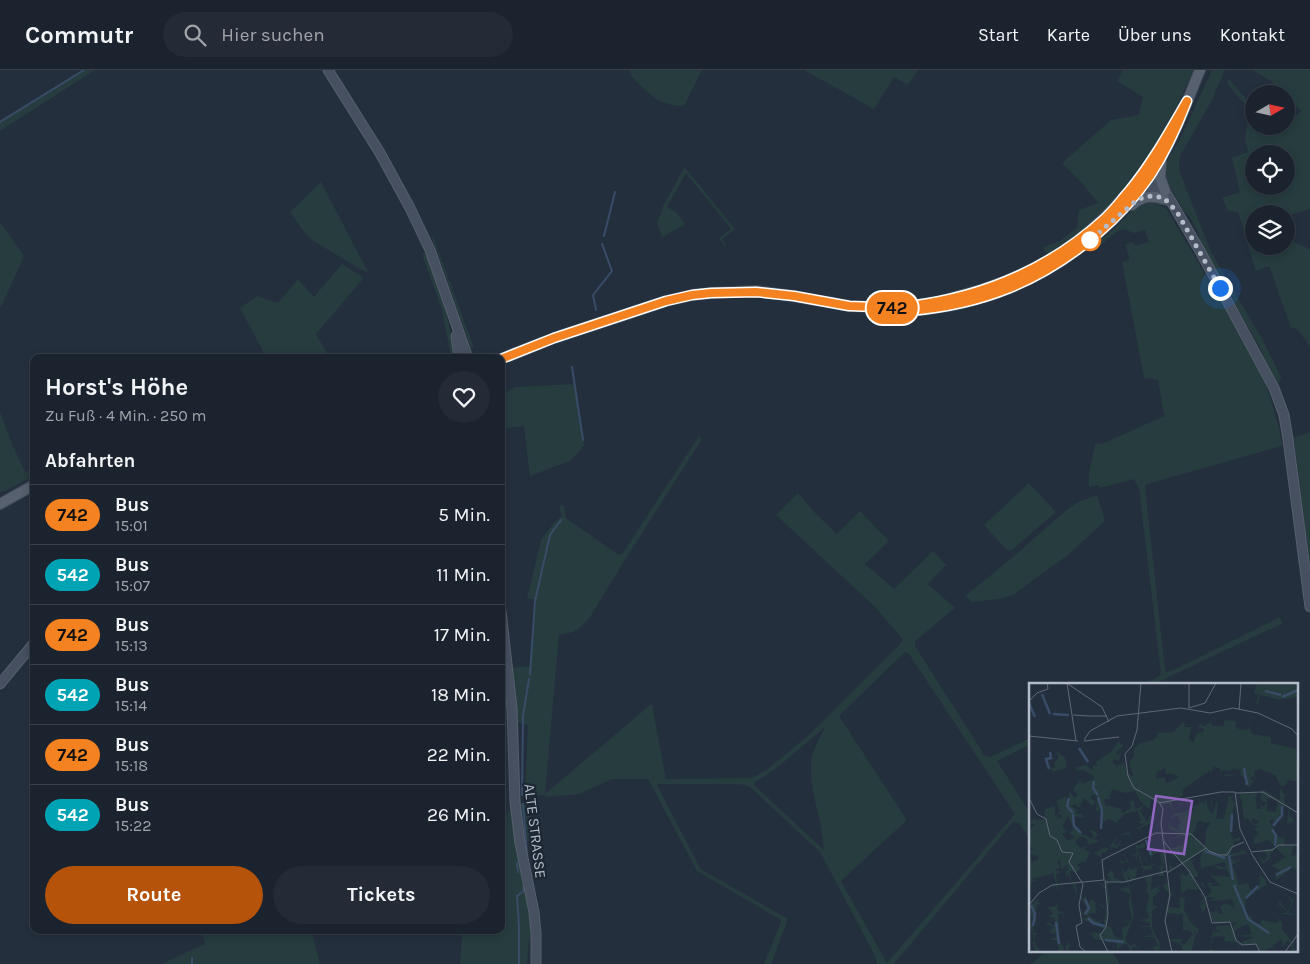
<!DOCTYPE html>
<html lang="de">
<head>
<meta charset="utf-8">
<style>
  :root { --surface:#1b232e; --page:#242b36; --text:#f1f3f6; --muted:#a0a4aa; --line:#39404a; --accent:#b45309 }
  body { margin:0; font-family:Karla,sans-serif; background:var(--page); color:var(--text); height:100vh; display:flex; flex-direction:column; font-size:19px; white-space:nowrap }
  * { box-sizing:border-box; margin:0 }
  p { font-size:16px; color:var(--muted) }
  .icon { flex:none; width:28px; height:28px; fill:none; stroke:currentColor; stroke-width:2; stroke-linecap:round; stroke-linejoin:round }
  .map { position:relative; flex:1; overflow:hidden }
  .panel { position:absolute; left:30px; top:284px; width:475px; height:580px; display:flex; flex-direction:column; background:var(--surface); border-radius:10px; box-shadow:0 2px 8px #0003,0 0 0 1px var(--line) }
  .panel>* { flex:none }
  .badge { padding:0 10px; border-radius:16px; font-size:18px; line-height:32px }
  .needle { width:32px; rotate:81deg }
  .fabs { position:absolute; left:1245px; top:15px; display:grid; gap:10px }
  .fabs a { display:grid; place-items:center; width:50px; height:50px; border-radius:50%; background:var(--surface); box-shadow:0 2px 8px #0003,0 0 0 1px var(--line); font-size:25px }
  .you { position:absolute; width:25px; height:25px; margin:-12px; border:4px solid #fff; border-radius:50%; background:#1a73e8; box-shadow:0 0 0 8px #1a73e833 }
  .map>.badge { position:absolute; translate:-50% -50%; box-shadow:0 0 0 2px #fff }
  h2 { padding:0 15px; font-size:19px; line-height:45px }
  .round { display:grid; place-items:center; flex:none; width:52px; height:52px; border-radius:26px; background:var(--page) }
  .head { display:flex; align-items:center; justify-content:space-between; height:85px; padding:0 15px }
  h1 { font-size:24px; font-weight:700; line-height:38px }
  .primary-button { display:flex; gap:10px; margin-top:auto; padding:10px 15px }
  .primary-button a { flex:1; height:58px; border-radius:30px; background:var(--accent); color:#fff; font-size:20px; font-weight:700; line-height:58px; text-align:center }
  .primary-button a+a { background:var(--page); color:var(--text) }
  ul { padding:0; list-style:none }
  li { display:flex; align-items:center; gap:15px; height:60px; padding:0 15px; border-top:1px solid var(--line) }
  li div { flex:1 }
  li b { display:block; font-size:19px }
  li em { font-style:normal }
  li .badge { min-width:55px; font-weight:700; text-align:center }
  header { display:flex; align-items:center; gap:30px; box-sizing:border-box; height:70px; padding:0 25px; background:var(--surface); border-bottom:1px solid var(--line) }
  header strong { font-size:24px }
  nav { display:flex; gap:28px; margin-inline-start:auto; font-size:18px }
  .search { width:350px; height:45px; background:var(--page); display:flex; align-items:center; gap:12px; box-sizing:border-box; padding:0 18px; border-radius:28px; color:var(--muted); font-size:19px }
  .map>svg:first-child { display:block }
  .green { fill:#263c3f; fill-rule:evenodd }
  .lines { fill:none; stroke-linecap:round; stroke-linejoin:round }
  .stream { stroke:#394c67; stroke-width:2 }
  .secondary-casing { stroke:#565f6c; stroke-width:11 }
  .primary-casing { stroke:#414a57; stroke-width:12 }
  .secondary { stroke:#465061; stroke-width:9 }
  .primary { stroke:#56606e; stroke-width:10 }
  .line-casing { stroke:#fff; stroke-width:11 }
  .line { stroke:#f58220; stroke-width:8 }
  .walk { stroke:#b4bcc9; stroke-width:5; stroke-dasharray:0 9 }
  .stop-dot { fill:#fff; stroke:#f58220; stroke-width:2.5 }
  .labels { text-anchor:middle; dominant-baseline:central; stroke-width:4.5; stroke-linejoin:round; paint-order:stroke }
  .street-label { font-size:15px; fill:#b4bcc9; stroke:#1d2633 }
  .inset-river { fill:none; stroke:#394c67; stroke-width:2.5 }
  .inset-road { fill:none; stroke:#5e6776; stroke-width:1 }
  .view { fill:#9266c3; fill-opacity:0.15; stroke:#9266c3; stroke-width:2.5 }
  .inset-edge { fill:none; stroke:#b4bcc9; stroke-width:2.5 }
</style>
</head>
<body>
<header>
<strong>Commutr</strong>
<div class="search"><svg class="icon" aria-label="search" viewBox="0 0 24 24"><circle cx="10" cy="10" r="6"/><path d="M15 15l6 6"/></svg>Hier suchen</div>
<nav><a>Start</a><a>Karte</a><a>Über uns</a><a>Kontakt</a></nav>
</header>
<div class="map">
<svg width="1310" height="894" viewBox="0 0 1310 894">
  <rect width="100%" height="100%" fill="#242f3e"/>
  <!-- green -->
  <path class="green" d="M82,0H95L0,61V52Z
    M629,0H702L684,36C665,36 653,29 641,16C636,11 631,7 629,0Z
    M804,0H918L908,15L894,7L874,39Z
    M1123,0H1193C1184,20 1176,41 1165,59C1139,102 1093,163 1047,185L1043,177L1060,171L1077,158L1079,140L1098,133L1083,114L1062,93L1111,50L1139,45L1143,27L1117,11Z
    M1212,0H1225L1212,30L1180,86L1179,100L1211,182L1262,269L1281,307L1278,317L1259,276L1201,174L1198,162L1189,146L1183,140L1169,114L1165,103V98L1166,93L1182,65Z
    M1253,0H1310V139L1286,146V144H1254V176H1286V150L1293,172L1310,179V278L1306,271L1296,258H1291L1269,196L1256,201L1238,142L1228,141L1222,128L1240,122L1232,88L1248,82L1245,69L1249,40L1227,13L1229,9L1254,38V56H1270L1277,65L1301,41L1286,25V24H1284L1272,12ZM1254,84H1286V116H1254Z
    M684,98L687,100L735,159L722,169L726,175L725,176L719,168L731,159L686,103L667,137L676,142L685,155L662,167L657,152L663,139L662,138Z
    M321,112L368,202L360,199L312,170L305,163L290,142Z
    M1150,131L1158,132L1167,140L1236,256L1265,310L1279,358L1282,376L1147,414L1145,416L1165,600L1167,602L1171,601L1280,547L1283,553L1154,614H1143L1158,607L1161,603L1139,419L1134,409L1100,418L1098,415L1089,417V404L1095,374L1104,373L1164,346L1158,310L1144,308L1122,192L1130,189L1125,174L1133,172L1136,176L1149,172L1145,160L1134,163L1123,159L1118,161L1099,176L1095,177V174C1102,168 1110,162 1117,155C1127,146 1136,135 1150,131Z
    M0,152L24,186L3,233L0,238Z
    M433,166L474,278H471C457,242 446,204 432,168Z
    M426,183L446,239L455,287H449L450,281L442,240L422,184Z
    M342,194L361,206L363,209L316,264L329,287H258L264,283L240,238L257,226L278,233L298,209L314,227Z
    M574,314L584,375L576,385L569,391L530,406L524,356L501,359V324L515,317Z
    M0,342L12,374L25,402L34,399V406L5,421L0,422Z
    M1310,362V495L1294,369L1298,366Z
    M699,366L702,369L623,493L590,547L582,556L573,562L559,565L545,724L650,635L652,634L666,709L746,708L754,707L768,699L811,663L903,571L901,567L873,535L776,445L798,423L815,443L837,464L860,441L889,471L865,494L894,519L933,481L946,495L928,514L955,538L915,571V576L985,686L990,687L1030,668V675L997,691L1030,743V769L1019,753L1013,752L894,894H877L874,884L820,782L750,717L745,715L734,714H658L657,715L700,798L704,801L788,849L771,894H764L781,852V850L697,801L648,709H612L579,724L545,727V725L525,726L528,655L516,651L511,598L530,596L536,530L527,528L541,470L554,453L562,446L559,436H564L566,448L617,484L620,485L623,483ZM905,582L909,584L1015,744L887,893L841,811L907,750L839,646ZM824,658V660C818,670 812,681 811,692C809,722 823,752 824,780L755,716L754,713L778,697Z
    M1029,413L1056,442L1012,480H1007L984,455Z
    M1097,425L1105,451L1068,485L1013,525L999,529L972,532L965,526L1013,487L1064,442L1078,432Z
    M519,733H528L533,771L523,772Z
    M511,736L519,789L523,810L529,809L532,866L529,870L527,894H460L462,867L461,860H501V756Z
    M200,860H241L242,863L266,860H311L320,894H161L205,874Z
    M1047,880H1111L1120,894H1031Z"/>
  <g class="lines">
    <!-- stream -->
    <path class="stream" d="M0,52L84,0
      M604,166L615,122
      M596,240L593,225L612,201L602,174
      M572,297L583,370
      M530,604L535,531L550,465L561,450
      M522,725L523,646L529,609
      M523,734L527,784
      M517,793L518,802
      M192,894V888
      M519,894V857L517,826L524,821L523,818"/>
    <!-- secondary casing -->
    <g class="secondary-casing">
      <path id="secondary" d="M328,0L380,83L410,138L430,180L468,288
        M1145,102L1165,121L1200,181L1253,279L1274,318L1284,345L1288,369L1310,537
        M1142,108L1166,130
        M456,266L459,288
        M501,541L512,638L515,732L520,773L534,842L536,863V894
        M0,614L34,573"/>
    </g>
    <!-- primary casing -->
    <g class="primary-casing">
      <path id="primary" d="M1161,91L1160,107L1165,121
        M1132,135C1142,126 1151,125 1164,129
        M951,228C1043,206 1104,163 1156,84
        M501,289L554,268L666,231L692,225L711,223L756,221L793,226L849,236L903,238L909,241C981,235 1040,212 1096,165C1116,148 1135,128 1150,106C1172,74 1185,36 1200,0
        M0,434L34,415"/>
    </g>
    <!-- secondary -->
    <use href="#secondary" class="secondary"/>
    <!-- primary -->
    <use href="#primary" class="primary"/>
  </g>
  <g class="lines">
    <!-- line casing -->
    <g class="line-casing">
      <path id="line" d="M501,289L554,268L666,231L692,225L711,223L756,222L794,226L849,236L903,238L909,241C982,235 1040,212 1096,165C1116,148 1135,128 1150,106C1165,83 1177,57 1187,31C1169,62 1152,93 1129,121C1121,130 1113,141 1104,149C1049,199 982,227 909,236"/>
    </g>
    <!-- line -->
    <use href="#line" class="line"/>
    <!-- walk -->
    <path class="walk" d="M1090,170L1088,172L1137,130L1144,127L1153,126L1164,128L1177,142L1220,218"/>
  </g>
  <!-- markers -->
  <circle class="stop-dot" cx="1090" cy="170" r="10"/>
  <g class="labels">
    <!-- street labels -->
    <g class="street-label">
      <text transform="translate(535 761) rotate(83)">ALTE STRASSE</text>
    </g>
  </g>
  <!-- overview -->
  <g transform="translate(1029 613)">
    <rect width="269" height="269" fill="#242f3e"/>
    <path d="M228,0H269V14L254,16V12L252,17L231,12L229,20L231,22L222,19L227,20L230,11L225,10ZM196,37L207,38L206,44L212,47L220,46L219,40L223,51L242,54V60L267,66L269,99L259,97L256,103H252L246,92L231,86L225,89L227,96L223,93L221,95L225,98L220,104L216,102L217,96L212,93L211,87L201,85L205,87L196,88V92L205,91L206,92H204L199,93H192L196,92V86L191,91L192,87L185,83L181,93L182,87L153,107L154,112L149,116H142L143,122H150L149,117L153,129L162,126L166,129L164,123L170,122V118L175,120L177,115L178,123L182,122L183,112V128L182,122L178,124L183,131L188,118L199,117L200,113L206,112L202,116L207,121L208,110V122H214L210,110L221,109L220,106L222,109L230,108L226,109L229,113H226L227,118L228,126H232L230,119L233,124L238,120L231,117L233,106L251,117V105L256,112L260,108L255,115L256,120L265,127L261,125L260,134L264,135V139L258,140L260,124L256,121L245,145L244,136L240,138L250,155L255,154V143H258L255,144L256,163L264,162L263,175L269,168V187L263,185L246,198L241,199L246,198L247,189L252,188L242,183L256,174L247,165L241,171L242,175L233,181L231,174L235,178L239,173L234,167L247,165L240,157L225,161L224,149L225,154L230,151L225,145H230L224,142L231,139L224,135L222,138L223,139V142L219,136H216L218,145L215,136L213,122L205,123L204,127L202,154H205L203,157L211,154V157L205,159V163H209L203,165L202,171L212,169V166L219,170L201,174L205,178L214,175L203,182L208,192L216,188L208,192V198L218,195L209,199L210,202L219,200L222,208L230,203L231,192L237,197V202L217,215L216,230L219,234L222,232L224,241H231L233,237L248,240L249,231H243V230L249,231V238H257L258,231H251L258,229L250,221L249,225V221L251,218L258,229L263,219L258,211L265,217L259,230L269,231L258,232L257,238H269H253V246L263,258L269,251V259L267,253L264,264L269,269H263L262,260L258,258L254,264L252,262H255L252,256L244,263L245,269L243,264L234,269H220L230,267L228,262L211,261L208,269L210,260L195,258L196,253L184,254L181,265L188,269H180L183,254L179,253L166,254L162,269H155L152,262L143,258L141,260L140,256H154L151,260L155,262L164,251L160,247H154V231H149L150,236L148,231L136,230L140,211L133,202L129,204L131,208L124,214V222L129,224L123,227V245L131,261L130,269H126L124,264L129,262L125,254H112L124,252L121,244H115L112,243H121V240L110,237L120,235L117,227L120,215L119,210H113L117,209L119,201L115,196L123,191L122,207L129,203V192L132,188L127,182H123L122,189V186L115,187V196L114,184L108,186L106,197L101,198L98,189L105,233L96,256L101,263L106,261L113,268L105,263L101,269L99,262L95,261L88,266V260L65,256L62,249L72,250L75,246L52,236L59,234L51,230L50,220L51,229L56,230L58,225L49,210L55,216L57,212L59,222L62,216L66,218L67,230L59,231L60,233L71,240L69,230L72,240L76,243L75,237L77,227L69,220L75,223L79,229L78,207L69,199L76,203L78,196H80L78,205L81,216L77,243L82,244L86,254L94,256L93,245L101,241L93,236L101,239L103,236L99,218L93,216L101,218V211L90,206L100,204L93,191L83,194L95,199L82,198L78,191L83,187L85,193L95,190L88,181L80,182L92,180L90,177L98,179L94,169L97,174L106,171L108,168L106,163L99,151L90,153L85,159L86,163L93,158L88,165L81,164L78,168L72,171L73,175L65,170L77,164L79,166L87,155L96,150L103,148L100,151L106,163L115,160L117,164L108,166L112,175L116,174L112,168L116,174L122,172L117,156L122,168L135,167L136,162L138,171L136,168L134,189L135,191L137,198L135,193H129V203L139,200V196L141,210L146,211L142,212L139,224L151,225L150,215L156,214L157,208L152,210V194L149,193L154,191L152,187L156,193L161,190L154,181L140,189L141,180L144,178L141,181L144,186L153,181L147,174L141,177L147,173L142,174L145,171L135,159V155L141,166L155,161V153L148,155L143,156L154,151L141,147L138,140L151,148L149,143L152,140L148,133L141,136L145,130H153L151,122H143L146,130L140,121L133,122L129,119L132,123L133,125L122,116L120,126L111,118L106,108L96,110L83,106L80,116H75L76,122L92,126L93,130L102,125L101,118H105L106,126L115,123L111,128L118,139L124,128V139L110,146L116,154L108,145L115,141L109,140L112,137L109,128L96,131L87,140L80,136L72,140L71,121L70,129L67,127L68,114L66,111L61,114L66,119L63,123L55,115L50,125L46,121L42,123L48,127L47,131H53L56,135L44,133L43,138L50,149L63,156L65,153L60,147H65L69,152L65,156L71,158L59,162L58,156L51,153L46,159L52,165L59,163L55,166L61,169L57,178L48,181L51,185L48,189L41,188L43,199L46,200L48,209L51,207L47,210L39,190L38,194L36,189H39H35L39,187L37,182L33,187L31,177L28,179L32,185L25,187L34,189L27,191L30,209L26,202V206L23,202L27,201L24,190L19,192L21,198L19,192L2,196L8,197L13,208L8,197L0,201V186L3,184H0V173L3,179L10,176L9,173L0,171L4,166L0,161V142L2,146L6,141H0V133L1,139L6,134L7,137L15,136L16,126L26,123V132L32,136V131L27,133L31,127L27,118L37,113L38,119L41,109L46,115L49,112L44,107L51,96L53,101L65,96L64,92L54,87L46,88L48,84L58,82L63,88L64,82L68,83L67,79L83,68L90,58L94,63L87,70L90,72L93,66L90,78L86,76L83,79L88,83L95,79L98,90L104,93L100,79L105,73V65L111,60L125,57L127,53L129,55L128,50L144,49L155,39L156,44H163L160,55L164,60L168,50L175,49L174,45H169L171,41L175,43L182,39L183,43H194ZM136,85L137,92L141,90L150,94L138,100L135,94L127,96L128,89ZM238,115L250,117L246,129L238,128ZM199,117L195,135L187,136L189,118ZM39,133L45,146L40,150L46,154L39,158L33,151L39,149L33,144ZM169,137L170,140L171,137L176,140L182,139L177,147L176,163L164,152ZM173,168L171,178L173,191L172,185L196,179L197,185L184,182L190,186H198L201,194L181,192L192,203H181L184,200H178L183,208L176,215H174V212L170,209L174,215L170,222L180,214L187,215L179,218H186L188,228L180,229L176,219L171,223L174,229L178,222L181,233L175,235L181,233L186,241L208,239L203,245L200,242L187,243V247H192L189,249L184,248V244L183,253L167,254L165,247L168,252L170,246L162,240L155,226L156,214L169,212L156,214L158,206L169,207L168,203L172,201L175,205V200L167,202L164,195L170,193L163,180L166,179L161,176ZM108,169L113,183L101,187V183L97,189L91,185L89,181L100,179L97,174L104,172L105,177L106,171L108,177ZM130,169L134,182L129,184L122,179L123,182L114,183L112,176L116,175V176L119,180L116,174L122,172V176L124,172L126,178L124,172ZM203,216L206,225L197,220L191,224L194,231H190L186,218ZM219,241L223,251L207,253L225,254L211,260L207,257L206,247ZM26,67L36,75L38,84L25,89L26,94L24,87H19L26,84L25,80L30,74ZM8,216L12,221L8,222L7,233L13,232L15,238L13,233H7L9,243L7,238L4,240L5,250H9L5,253L7,263L11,267L7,269L4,261L0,260L5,259L3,245L0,250V239L3,241L4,236L0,227L3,229L2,222ZM29,217L28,227L35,230L36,237L34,230L29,231L31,259L36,267L39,259L41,261L39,269H26L30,266L27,257H20L28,253L27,250L22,251L21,246L26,245L17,241L20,239L24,243L27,239L24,234L22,240L23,234H19L24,230L18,224L27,223Z" fill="#263c3f" fill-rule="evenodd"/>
    <path class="inset-river" d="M236,8L252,12M13,11L21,31M253,14L269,7M0,20L6,34M24,31L40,32M50,65L59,79M215,85L218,102M20,86L17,76L22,75L21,69M65,98L64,105L69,112M69,114L73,127L72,146M40,115L38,123L44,130M44,131L45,143L52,150M244,143L253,132V123M243,146L247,153L246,163M202,149L203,131M117,157L122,172M176,168L196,175M200,172L204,197M247,192L262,184M205,202L219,236L240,250M217,215L229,203M2,222L6,231L4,243M56,231L60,225L56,216M59,235L64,240L76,243M27,239L30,261M76,257L95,259"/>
    <path class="inset-road" d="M38,0L47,58M112,0L108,47L103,63L96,71L99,93L105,105L130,119L134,126L132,140L141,212L136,238L143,269M160,0V25M39,1L73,24L80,39M0,18L8,10L19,6L18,0M160,25L176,20L187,0M210,27L212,0M44,32L60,33M60,33H78M0,53L49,58M55,57L61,48L88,33L152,25L181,30L204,25L229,30L263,46L269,53M55,58L90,54M207,110L234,109L269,130M0,115L8,131L17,136L21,153L28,157L33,169L44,170M130,120L192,109H206L211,146L222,169M135,159L160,188L176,214L183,240L201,239L207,257L213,262L227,261L231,269M222,169L243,167L250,162H269M44,170L40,179L54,201L50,222L53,240L47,243L51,264L57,269M222,170L241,199L269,211M138,190L177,165M76,197L79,231L77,244L71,252L79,269M77,199H95L138,188M0,222L10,210L23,202L75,197L73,177L127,150L162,151L180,168L190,172H198L203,164L215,159M256,269L269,251"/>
    <path class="view" d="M127,113L163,118L155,171L119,166Z"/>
    <rect width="269" height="269" class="inset-edge"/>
  </g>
</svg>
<div class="fabs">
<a><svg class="needle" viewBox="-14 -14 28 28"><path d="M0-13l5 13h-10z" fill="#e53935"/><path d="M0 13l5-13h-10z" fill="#a0a4aa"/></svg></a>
<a><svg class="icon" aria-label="locate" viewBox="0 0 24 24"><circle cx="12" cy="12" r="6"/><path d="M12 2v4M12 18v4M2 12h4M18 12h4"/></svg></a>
<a><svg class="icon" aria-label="layers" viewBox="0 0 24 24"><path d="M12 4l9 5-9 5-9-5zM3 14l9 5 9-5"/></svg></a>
</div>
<div class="you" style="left:1220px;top:218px"></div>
<b class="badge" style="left:892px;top:238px;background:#f58220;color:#111">742</b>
<section class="panel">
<div class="head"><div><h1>Horst's Höhe</h1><p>Zu Fuß · 4 Min. · 250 m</p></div><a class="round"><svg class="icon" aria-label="heart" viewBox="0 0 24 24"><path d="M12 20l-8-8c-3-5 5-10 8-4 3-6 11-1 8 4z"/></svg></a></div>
<h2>Abfahrten</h2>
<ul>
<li><span class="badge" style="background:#f58220;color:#111">742</span><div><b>Bus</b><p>15:01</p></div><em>5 Min.</em></li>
<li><span class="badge" style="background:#00a3b4;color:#fff">542</span><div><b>Bus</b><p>15:07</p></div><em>11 Min.</em></li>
<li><span class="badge" style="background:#f58220;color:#111">742</span><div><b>Bus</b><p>15:13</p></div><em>17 Min.</em></li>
<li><span class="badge" style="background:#00a3b4;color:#fff">542</span><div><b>Bus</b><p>15:14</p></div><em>18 Min.</em></li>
<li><span class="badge" style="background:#f58220;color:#111">742</span><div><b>Bus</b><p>15:18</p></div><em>22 Min.</em></li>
<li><span class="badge" style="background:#00a3b4;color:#fff">542</span><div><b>Bus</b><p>15:22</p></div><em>26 Min.</em></li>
</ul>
<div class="primary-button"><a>Route</a><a>Tickets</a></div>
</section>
</div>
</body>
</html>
